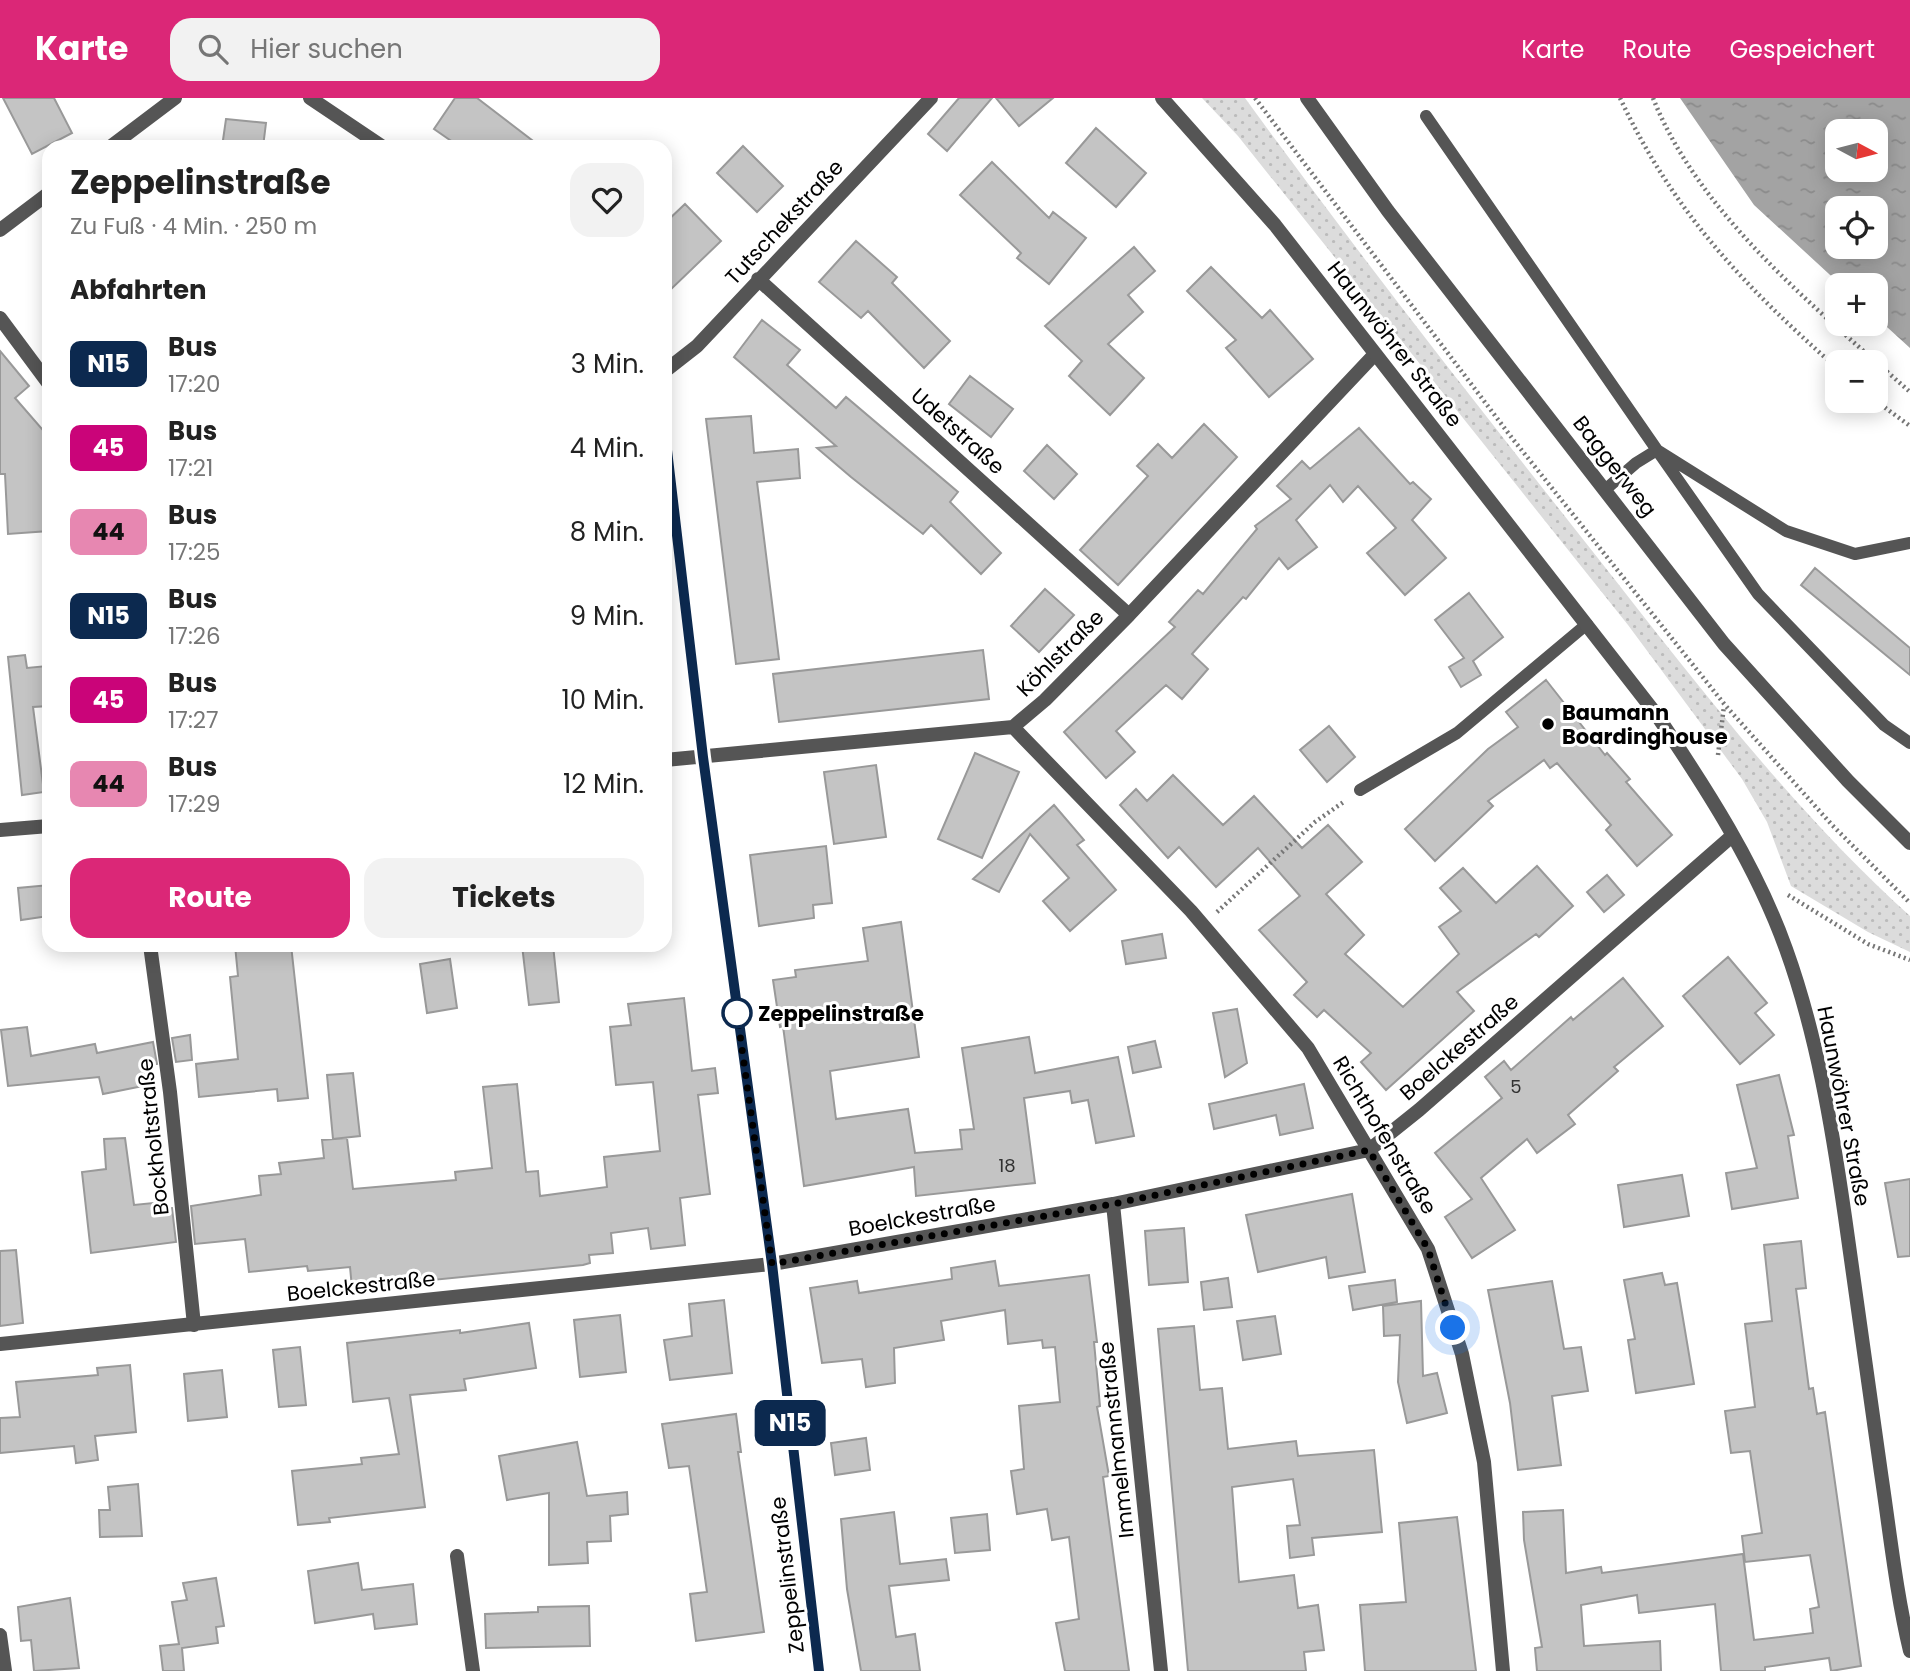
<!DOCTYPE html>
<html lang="de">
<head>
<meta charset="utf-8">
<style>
  :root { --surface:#fff; --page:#f2f2f2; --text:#222; --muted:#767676; --accent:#db2777 }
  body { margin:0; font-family:Poppins,sans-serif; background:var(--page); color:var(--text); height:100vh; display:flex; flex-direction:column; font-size:26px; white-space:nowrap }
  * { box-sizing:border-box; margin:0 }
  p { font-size:23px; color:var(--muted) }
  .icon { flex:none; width:38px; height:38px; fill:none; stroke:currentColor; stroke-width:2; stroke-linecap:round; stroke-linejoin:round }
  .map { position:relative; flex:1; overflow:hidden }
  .details { position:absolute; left:42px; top:42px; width:630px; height:812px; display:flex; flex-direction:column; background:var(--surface); border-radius:21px; box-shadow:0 4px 18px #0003 }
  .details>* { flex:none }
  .badge { padding:0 14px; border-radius:10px; font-size:24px; line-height:46px }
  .needle { width:46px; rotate:97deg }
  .controls { position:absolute; left:1825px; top:21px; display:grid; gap:14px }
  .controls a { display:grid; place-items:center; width:63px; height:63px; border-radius:14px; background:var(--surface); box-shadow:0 4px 18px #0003; font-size:35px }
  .you { position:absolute; width:35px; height:35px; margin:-18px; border:5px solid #fff; border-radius:50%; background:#1a73e8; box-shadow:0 0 0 10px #1a73e833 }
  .map>.badge { position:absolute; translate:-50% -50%; box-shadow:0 0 0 4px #fff }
  h2 { padding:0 28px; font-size:26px; line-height:63px }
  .round { display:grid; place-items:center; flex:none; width:74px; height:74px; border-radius:21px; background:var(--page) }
  .summary { display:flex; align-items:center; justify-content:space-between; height:119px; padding:0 28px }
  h1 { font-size:33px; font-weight:700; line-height:52px }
  .primary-button { display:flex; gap:14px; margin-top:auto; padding:14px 28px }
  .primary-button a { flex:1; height:80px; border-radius:21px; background:var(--accent); color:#fff; font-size:28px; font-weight:700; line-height:80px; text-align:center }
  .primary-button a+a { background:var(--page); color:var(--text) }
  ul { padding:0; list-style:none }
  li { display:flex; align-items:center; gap:21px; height:84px; padding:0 28px }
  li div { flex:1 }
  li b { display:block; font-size:26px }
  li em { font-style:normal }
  li .badge { min-width:77px; font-weight:700; text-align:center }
  header { display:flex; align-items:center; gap:42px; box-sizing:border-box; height:98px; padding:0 35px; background:var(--accent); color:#fff }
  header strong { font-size:33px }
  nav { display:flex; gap:38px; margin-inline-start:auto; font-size:24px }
  .search { width:490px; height:63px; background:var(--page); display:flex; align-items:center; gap:18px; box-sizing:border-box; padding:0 24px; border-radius:21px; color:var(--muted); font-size:26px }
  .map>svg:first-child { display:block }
  .grass { fill:url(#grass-dots) }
  .water { fill:url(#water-ripples); fill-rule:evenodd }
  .building { fill:#c4c4c4; stroke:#999; stroke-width:2 }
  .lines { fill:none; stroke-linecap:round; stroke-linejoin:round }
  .path { stroke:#777; stroke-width:4.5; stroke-dasharray:2 3.5; stroke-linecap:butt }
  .service { stroke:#555; stroke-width:12 }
  .minor { stroke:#555; stroke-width:14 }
  .tertiary { stroke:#555; stroke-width:14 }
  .line-casing { stroke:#fff; stroke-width:16 }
  .line { stroke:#0c294f; stroke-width:10 }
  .walk { stroke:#000; stroke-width:7; stroke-dasharray:0 12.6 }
  .poi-dot { fill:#000; stroke:#fff; stroke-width:2.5 }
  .stop-dot { fill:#fff; stroke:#0c294f; stroke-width:3.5 }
  .labels { text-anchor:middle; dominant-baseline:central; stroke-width:6; stroke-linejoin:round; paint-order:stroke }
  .number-label { font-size:18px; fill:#313131 }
  .street-label { font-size:21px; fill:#000; stroke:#fff }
  .poi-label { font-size:21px; font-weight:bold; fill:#000; stroke:#fff; text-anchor:start }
  .stop-label { font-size:21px; font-weight:bold; fill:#000; stroke:#fff; text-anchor:start }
</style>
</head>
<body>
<header>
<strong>Karte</strong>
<div class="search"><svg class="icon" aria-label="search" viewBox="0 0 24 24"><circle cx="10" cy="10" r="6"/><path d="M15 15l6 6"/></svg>Hier suchen</div>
<nav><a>Karte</a><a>Route</a><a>Gespeichert</a></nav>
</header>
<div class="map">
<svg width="1910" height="1573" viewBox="0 0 1910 1573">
  <defs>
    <pattern id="grass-dots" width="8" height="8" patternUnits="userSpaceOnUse" patternTransform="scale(1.75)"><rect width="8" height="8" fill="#dcdcdc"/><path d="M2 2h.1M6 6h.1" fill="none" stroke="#bbb" stroke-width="1.8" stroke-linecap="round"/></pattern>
    <pattern id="water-ripples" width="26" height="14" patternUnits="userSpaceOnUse" patternTransform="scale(1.75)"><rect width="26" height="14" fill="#a3a3a3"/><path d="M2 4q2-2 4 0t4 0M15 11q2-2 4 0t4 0" fill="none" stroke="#8b8b8b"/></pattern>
  </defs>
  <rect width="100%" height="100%" fill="#fff"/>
  <!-- grass -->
  <path class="grass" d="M1202,0H1245C1358,156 1477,307 1597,459C1693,581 1794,714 1910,818V854L1868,834L1791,788L1767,724L1742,681L1628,527L1238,38Z"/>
  <!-- water -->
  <path class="water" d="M1680,0H1910V250L1876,219V187H1841L1754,107ZM1838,33H1876V72H1838ZM1838,110H1876V149H1838Z"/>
  <!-- building -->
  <path class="building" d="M3,0H54L72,35L32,56Z
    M455,0H477L541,49H460L434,31Z
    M959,0H992L947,53L928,36Z
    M996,0H1053L1019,28Z
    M226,21L266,25L263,49H222Z
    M1096,30L1146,75L1116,109L1066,65Z
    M743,48L783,88L757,114L717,75Z
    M992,64L1049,120L1053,114L1086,140L1049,186L1017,160L1021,155L960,97Z
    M685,106L721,143L665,197V125Z
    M856,143L897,179L892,185L950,243L924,270L868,213L861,220L819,184Z
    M1134,149L1155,173L1128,197L1143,214L1108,246L1144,280L1110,317L1069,278L1082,263L1045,228Z
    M1211,169L1262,220L1270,212L1313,261L1269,299L1226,250L1236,242L1187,193Z
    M762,222L800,252L787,267L836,310L846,299L958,394L950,404L1001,455L981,476L931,427L923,436L851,379L817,350L836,348L734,259Z
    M0,253L29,288L15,300L49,339V433L8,436L5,376H0Z
    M970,278L1013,311L991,339L949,306Z
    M751,318L754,355L798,351L800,380L757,384L779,561L736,566L706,321Z
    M1204,326L1237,359L1118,487L1080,452L1148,378L1137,368L1158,346L1172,360Z
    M1359,330L1410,386L1413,384L1431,401L1412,422L1446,460L1405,497L1367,455L1396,430L1358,388L1343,404L1330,387L1296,422L1317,449L1288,471L1279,460L1246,501L1243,499L1192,556L1208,571L1182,601L1166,587L1116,633L1135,654L1106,680L1064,634L1175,529L1169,524L1198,492L1203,496L1257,431L1255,428L1291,401L1277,388L1302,363L1310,371Z
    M1047,347L1077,376L1054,401L1024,373Z
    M1815,470L1910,550V577L1801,487Z
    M1045,491L1074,517L1039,554L1011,528Z
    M1469,495L1503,539L1473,563L1481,577L1461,589L1449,569L1464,560L1435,522Z
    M983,552L989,601L779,624L773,576Z
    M25,557L27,570L47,568L49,608L33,609L44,694L22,697L8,559Z
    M1546,582L1605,657L1607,655L1630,681L1626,684L1672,737L1637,768L1606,732L1611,727L1557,665L1550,670L1544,662L1488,703L1493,708L1435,763L1405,731L1488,651L1518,629L1506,614Z
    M1329,628L1355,659L1327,684L1300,652Z
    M975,655L1019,674L982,760L938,741Z
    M876,667L886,739L834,746L824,674Z
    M1173,677L1223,727L1254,698L1302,750L1328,727L1362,764L1326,796L1364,837L1345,856L1403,909L1459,856L1439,829L1461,813L1440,790L1463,770L1496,805L1537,768L1573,808L1539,839L1536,836L1457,894L1474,913L1386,992L1361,964L1371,955L1324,912L1317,919L1294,897L1307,884L1259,832L1300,798L1258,750L1216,789L1179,749L1168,760L1120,707L1136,691L1147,703Z
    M1054,707L1084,742L1077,747L1116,792L1070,833L1043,803L1069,780L1030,736L999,794L973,781Z
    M826,748L832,805L813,807L814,820L759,828L750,757Z
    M1607,777L1624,797L1604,814L1587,794Z
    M49,787V818L21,822L18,790Z
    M901,824L919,959L830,973L836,1021L908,1011L915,1055L962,1051L960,1032L974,1031L962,950L1029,939L1035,975L1118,959L1134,1038L1096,1045L1088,1002L1072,1005L1070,993L1024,1000L1035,1085L916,1098L914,1069L804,1088L783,928L780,929L773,882L796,879L795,872L868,863L863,830Z
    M1162,836L1166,860L1126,866L1122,843Z
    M235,847H291L308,1000L278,1003L277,991L199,999L196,966L238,961L230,879L238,878Z
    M522,847H553L559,904L529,907Z
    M1728,859L1767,905L1755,915L1774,937L1740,966L1683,898Z
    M450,861L457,910L427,915L420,866Z
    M1623,880L1663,928L1614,969L1618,973L1568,1017L1575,1026L1537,1055L1527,1041L1481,1080L1515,1132L1472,1160L1445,1119L1472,1101L1435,1055L1502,1000L1485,979L1504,963L1511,972L1571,919L1573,922Z
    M684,900L692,973L715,970L718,995L698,997L710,1096L680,1100L685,1147L651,1151L648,1130L611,1135L613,1155L589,1157L590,1165L583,1167L352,1190L350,1169L308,1173L307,1168L249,1174L245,1141L195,1146L191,1108L261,1097L259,1078L281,1076L279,1065L324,1060L322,1042L347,1040L353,1091L456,1082L455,1074L492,1070L483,989L517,986L526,1074L538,1073L540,1098L607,1089L604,1059L660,1053L653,984L616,987L610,929L631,927L628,906Z
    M1237,911L1247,965L1225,979L1213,915Z
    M27,929L31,958L95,946L97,955L153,944L157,966L144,968L148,987L103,996L99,979L8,988L1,932Z
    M190,937L192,962L176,964L172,940Z
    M1155,943L1161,969L1133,975L1128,949Z
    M353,975L360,1038L333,1041L327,977Z
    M1779,977L1794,1037L1788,1038L1798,1100L1732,1111L1726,1075L1757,1070L1737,987Z
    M1304,986L1313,1030L1280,1037L1276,1017L1214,1031L1209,1006Z
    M125,1040L134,1107L163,1104L164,1111L172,1110L176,1144L91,1155L82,1074L106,1071L104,1041Z
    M1682,1077L1689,1118L1624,1129L1618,1087Z
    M1910,1081V1158L1898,1159L1885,1085Z
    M1352,1096L1365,1174L1329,1180L1326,1159L1258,1174L1246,1117Z
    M1184,1130L1188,1184L1149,1187L1145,1133Z
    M1801,1143L1806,1190L1796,1191L1809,1291L1813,1290L1817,1316L1825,1314L1861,1568L1831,1573L1829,1560L1765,1569V1573H1721L1715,1506L1639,1515L1637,1497L1581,1507L1584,1548L1660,1543L1661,1573H1537L1535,1550L1542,1549L1524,1442L1523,1414L1563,1412L1566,1475L1601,1469L1602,1475L1743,1456L1754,1542L1813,1535L1810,1511L1819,1509L1810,1457L1745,1464L1742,1438L1762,1435L1750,1353L1731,1355L1725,1313L1755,1309L1745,1226L1772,1223L1764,1147Z
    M16,1152L23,1225L0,1228V1153Z
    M995,1163L999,1188L1089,1177L1097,1244H1094L1100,1308L1097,1309L1109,1378L1103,1379L1129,1573H1065L1056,1525L1079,1521L1069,1439L1052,1442L1047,1411L1017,1416L1011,1373L1024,1371L1019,1308L1060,1304L1055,1249L1043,1250L1042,1242L1008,1246L1005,1212L941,1223L944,1242L894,1250L895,1285L866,1289L862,1261L822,1265L810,1190L857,1183L859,1195L952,1181L951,1170Z
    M1662,1175L1665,1187L1677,1185L1694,1286L1636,1295L1628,1242L1635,1241L1624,1182Z
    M1228,1180L1232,1209L1204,1212L1201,1184Z
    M1395,1182L1397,1204L1353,1212L1349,1188Z
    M1552,1183L1564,1251L1581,1249L1588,1293L1552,1298L1561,1367L1518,1372L1510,1305L1488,1192Z
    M724,1202L732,1275L670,1282L664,1242L692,1238L689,1206Z
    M1421,1203L1423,1278L1437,1275L1447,1315L1407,1325L1398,1284L1400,1237L1384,1238L1383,1208Z
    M620,1217L626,1274L580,1279L574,1222Z
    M1275,1218L1281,1256L1243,1262L1237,1223Z
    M529,1225L536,1270L464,1281L466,1292L410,1297L425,1409L329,1420L330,1424L298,1427L292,1373L362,1366L361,1360L399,1356L389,1300L353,1304L347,1245L460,1232V1235Z
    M1194,1228L1200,1292L1222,1290L1228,1351L1296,1343L1298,1358L1374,1352L1382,1434L1312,1440L1314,1457L1290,1460L1287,1428L1300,1427L1293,1381L1232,1389L1239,1484L1294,1477L1298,1510L1318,1507L1324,1552L1304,1554L1306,1573H1188L1158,1231Z
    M300,1249L306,1307L279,1309L273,1252Z
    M130,1267L136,1334L95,1338L98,1362L76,1365L74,1348L0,1355V1320L20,1319L16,1284L98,1277L97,1270Z
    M222,1272L227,1319L188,1323L184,1276Z
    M736,1316L741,1354H738L764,1534L696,1543L690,1496L707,1494L689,1368L669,1370L662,1326Z
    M866,1340L870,1372L835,1377L831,1345Z
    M577,1344L587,1398L627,1394L628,1416L610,1418L611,1443L587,1444L588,1465L549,1467V1395L507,1402L499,1358Z
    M138,1386L142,1438L100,1439L99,1412H110L108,1389Z
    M894,1414L900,1466L946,1461L949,1482L889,1488L896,1539L915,1536L920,1573H861L847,1491L841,1421Z
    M987,1416L990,1452L955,1455L951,1420Z
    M1457,1419L1476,1573H1365L1360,1507L1406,1504L1399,1425Z
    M358,1465L362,1492L413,1486L417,1526L375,1531L373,1516L315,1525L308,1473Z
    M216,1480L224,1528L216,1529L218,1545L182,1550L184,1573H163L160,1548L179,1546L172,1504L187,1502L183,1485Z
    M70,1500L79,1570L34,1573L31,1542L21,1543L18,1509Z
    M589,1508L590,1548L486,1550L485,1516L538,1514V1509Z"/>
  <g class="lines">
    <!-- path -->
    <path class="path" d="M1255,0L1512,340L1725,607L1832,727L1910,805
      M1620,0C1674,115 1744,188 1838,271
      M1653,0C1699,117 1818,212 1910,294
      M1876,303L1910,328
      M1718,657L1724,608
      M1788,797L1868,846L1910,862
      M1217,814L1315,724L1345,703"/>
    <!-- service -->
    <path class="service" d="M1426,18L1657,352L1786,433L1855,456L1910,445
      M1606,391L1636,365L1657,352L1758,496L1884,627L1910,645
      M1360,692L1457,635L1587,526"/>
    <!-- minor -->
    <path class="minor" d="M310,0L383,49
      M1307,0L1388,113L1724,546L1848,683L1910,745
      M110,49L175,0
      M0,132L49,95
      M758,181L1129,517
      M0,220L49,286
      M665,273L697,248L931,0
      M665,335L703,659L772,1166L819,1573
      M1013,629L1191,813L1308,950L1428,1151L1462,1256L1484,1364L1503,1573
      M665,662L1013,629L1045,602L1129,517L1375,256
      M0,732L49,728
      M150,847L170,994L194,1227
      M1113,1106L1161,1573
      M0,1246L772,1166L1113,1106L1369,1052L1419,1012L1732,738
      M457,1458L473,1573
      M0,1537L5,1573"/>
    <!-- tertiary -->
    <path class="tertiary" d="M1162,0L1275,127L1656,616C1706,690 1756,767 1786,851C1817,937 1832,1029 1845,1119C1857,1205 1869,1290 1881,1375C1890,1435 1896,1494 1910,1553"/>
  </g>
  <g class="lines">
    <!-- line casing -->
    <g class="line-casing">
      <path id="line" d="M665,335L703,659L772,1166L819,1573"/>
    </g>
    <!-- line -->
    <use href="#line" class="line"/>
    <!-- walk -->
    <path class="walk" d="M737,915L772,1166L1113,1106L1369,1052L1428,1151L1453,1230"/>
  </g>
  <!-- markers -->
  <circle class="poi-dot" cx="1548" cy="626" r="7"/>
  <circle class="stop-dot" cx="737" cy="915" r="14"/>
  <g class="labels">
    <!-- number labels -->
    <g class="number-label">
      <text x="1516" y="988">5</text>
      <text x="1007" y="1067">18</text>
    </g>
    <!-- street labels -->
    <g class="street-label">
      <text transform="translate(784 124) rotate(-47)">Tutschekstraße</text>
      <text transform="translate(1395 246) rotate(52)">Haunwöhrer Straße</text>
      <text transform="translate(958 333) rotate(42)">Udetstraße</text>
      <text transform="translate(1615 368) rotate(52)">Baggerweg</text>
      <text transform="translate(1060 555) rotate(-45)">Köhlstraße</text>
      <text transform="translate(1459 949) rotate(-41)">Boelckestraße</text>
      <text transform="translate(1844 1008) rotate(79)">Haunwöhrer Straße</text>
      <text transform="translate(1385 1037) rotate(59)">Richthofenstraße</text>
      <text transform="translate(153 1039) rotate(-96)">Bockholtstraße</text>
      <text transform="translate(922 1118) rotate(-10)">Boelckestraße</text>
      <text transform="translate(361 1188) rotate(-6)">Boelckestraße</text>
      <text transform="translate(1116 1342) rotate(-96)">Immelmannstraße</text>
      <text transform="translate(787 1477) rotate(-97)">Zeppelinstraße</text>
    </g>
    <!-- poi labels -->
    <g class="poi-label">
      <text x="1562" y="614">Baumann<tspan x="1562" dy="24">Boardinghouse</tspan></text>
    </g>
    <!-- stop labels -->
    <g class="stop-label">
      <text x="758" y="915">Zeppelinstraße</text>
    </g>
  </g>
</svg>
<div class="controls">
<a><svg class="needle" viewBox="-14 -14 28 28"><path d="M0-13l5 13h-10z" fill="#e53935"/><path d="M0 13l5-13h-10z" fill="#767676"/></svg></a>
<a><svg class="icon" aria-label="locate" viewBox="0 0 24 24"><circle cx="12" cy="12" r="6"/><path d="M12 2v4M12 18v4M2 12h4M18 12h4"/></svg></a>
<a>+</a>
<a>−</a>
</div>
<div class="you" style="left:1453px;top:1230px"></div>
<b class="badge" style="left:790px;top:1325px;background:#0c294f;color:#fff">N15</b>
<section class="details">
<div class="summary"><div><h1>Zeppelinstraße</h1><p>Zu Fuß · 4 Min. · 250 m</p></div><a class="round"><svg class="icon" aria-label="heart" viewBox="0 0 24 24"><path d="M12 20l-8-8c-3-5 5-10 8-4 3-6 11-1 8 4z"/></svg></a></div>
<h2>Abfahrten</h2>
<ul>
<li><span class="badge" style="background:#0c294f;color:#fff">N15</span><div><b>Bus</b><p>17:20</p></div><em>3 Min.</em></li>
<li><span class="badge" style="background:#ca0479;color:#fff">45</span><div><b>Bus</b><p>17:21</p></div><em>4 Min.</em></li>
<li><span class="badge" style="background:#e787b1;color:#111">44</span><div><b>Bus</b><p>17:25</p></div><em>8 Min.</em></li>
<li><span class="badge" style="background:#0c294f;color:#fff">N15</span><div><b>Bus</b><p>17:26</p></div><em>9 Min.</em></li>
<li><span class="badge" style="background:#ca0479;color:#fff">45</span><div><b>Bus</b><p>17:27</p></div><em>10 Min.</em></li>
<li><span class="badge" style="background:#e787b1;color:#111">44</span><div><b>Bus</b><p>17:29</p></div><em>12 Min.</em></li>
</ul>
<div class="primary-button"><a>Route</a><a>Tickets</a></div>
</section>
</div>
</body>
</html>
